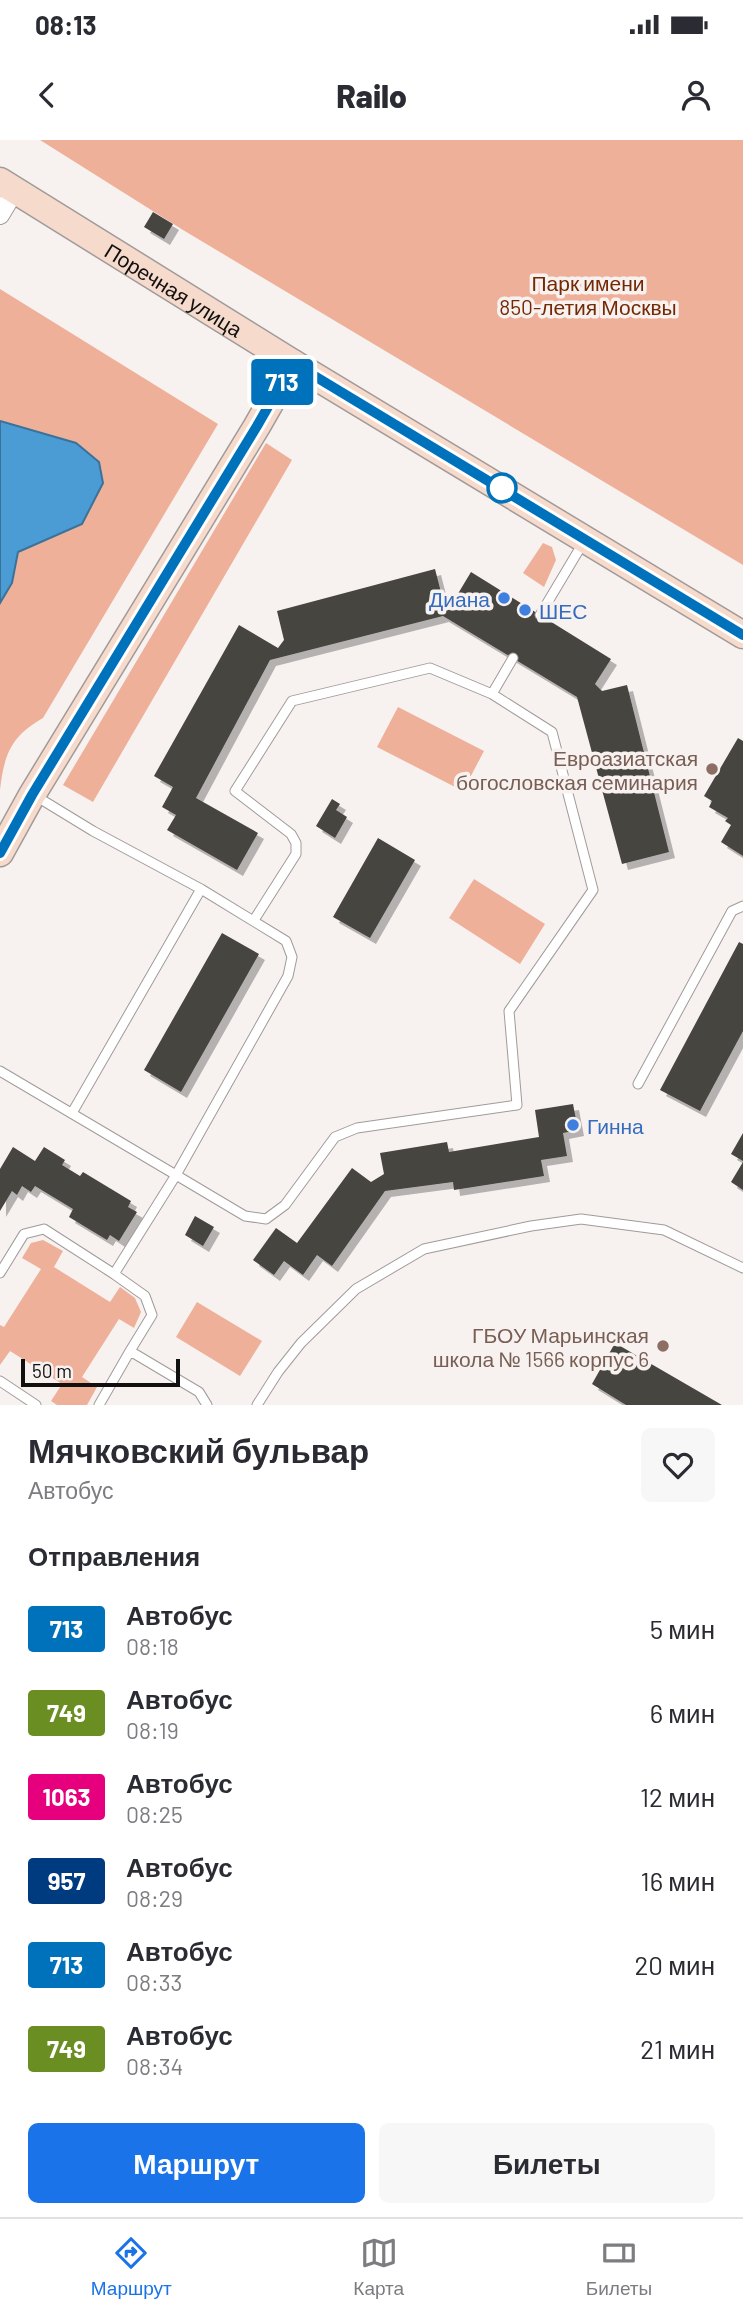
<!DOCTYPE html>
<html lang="ru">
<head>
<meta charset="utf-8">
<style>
  :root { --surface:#fff; --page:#f7f7f7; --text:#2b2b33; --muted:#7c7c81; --line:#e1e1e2; --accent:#1a73e8 }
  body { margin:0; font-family:Barlow,sans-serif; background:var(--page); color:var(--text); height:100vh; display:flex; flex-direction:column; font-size:26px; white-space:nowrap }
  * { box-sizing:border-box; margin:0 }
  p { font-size:23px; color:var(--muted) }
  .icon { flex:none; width:38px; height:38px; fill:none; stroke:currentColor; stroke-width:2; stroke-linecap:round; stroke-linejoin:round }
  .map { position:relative; height:1265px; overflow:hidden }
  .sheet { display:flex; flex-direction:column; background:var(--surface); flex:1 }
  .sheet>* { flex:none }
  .badge { padding:0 14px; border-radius:5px; font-size:24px; line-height:46px }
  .scale { position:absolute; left:21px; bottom:18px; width:159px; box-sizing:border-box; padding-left:7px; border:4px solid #11100f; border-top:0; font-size:19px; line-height:24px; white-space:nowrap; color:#11100f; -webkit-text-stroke:5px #f7f2f0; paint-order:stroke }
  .map>.badge { position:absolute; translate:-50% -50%; box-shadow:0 0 0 4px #fff }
  h2 { padding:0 28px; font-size:26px; line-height:63px }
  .round { display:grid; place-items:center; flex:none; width:74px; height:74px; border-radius:10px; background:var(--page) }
  .head { display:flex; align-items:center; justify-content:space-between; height:119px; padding:0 28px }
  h1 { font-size:33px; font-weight:800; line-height:52px }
  .action { display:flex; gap:14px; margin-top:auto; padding:14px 28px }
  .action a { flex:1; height:80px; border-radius:10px; background:var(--accent); color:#fff; font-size:28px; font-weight:800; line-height:80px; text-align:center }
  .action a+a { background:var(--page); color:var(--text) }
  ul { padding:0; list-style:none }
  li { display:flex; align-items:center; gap:21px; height:84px; padding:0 28px }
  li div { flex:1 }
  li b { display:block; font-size:26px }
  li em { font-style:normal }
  li .badge { min-width:77px; font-weight:700; text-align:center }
  .status { display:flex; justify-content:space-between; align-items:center; height:49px; padding:0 35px; background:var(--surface); direction:ltr }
  .status svg { height:19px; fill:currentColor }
  header { display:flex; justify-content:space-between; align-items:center; height:91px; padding:0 28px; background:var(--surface); font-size:32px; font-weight:800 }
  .tab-bar { display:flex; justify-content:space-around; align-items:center; height:98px; border-top:2px solid var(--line); background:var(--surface); font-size:19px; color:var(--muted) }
  .tab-bar a { display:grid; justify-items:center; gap:4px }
  .tab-bar .active { color:var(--accent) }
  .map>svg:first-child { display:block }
  .green { fill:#efb09a }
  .water { fill:#4b9cd4; stroke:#3a7299; stroke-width:2 }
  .building { fill:#464441; filter:url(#shadow) }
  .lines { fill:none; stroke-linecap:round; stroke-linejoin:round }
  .lane-casing { stroke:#a09b99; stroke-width:11 }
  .street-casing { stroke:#a09b99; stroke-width:20 }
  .secondary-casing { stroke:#a09b99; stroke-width:29 }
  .lane { stroke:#fff; stroke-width:9 }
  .street { stroke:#fff; stroke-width:18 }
  .secondary { stroke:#f6dacc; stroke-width:26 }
  .line-casing { stroke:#fff; stroke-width:16 }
  .line { stroke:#0072bc; stroke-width:10 }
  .stop-dot { fill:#fff; stroke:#0072bc; stroke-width:3.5 }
  .shop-dot { fill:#3f7fe0; stroke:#f7f2f0; stroke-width:2.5 }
  .education-dot { fill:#8d6e63; stroke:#f7f2f0; stroke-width:2.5 }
  .labels { text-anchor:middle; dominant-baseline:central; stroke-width:7; stroke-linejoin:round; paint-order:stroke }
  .park-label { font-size:21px; fill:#752804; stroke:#f7f2f0 }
  .street-label { font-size:21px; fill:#11100f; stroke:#f7f2f0 }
  .shop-label { font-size:21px; fill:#366cbe; stroke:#f7f2f0; text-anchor:start }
  .education-label { font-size:21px; fill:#785e54; stroke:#f7f2f0; text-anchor:end }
</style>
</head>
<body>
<div class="status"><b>08:13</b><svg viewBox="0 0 49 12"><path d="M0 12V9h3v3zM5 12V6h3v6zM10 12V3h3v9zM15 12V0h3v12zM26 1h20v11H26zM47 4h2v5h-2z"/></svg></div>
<header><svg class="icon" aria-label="back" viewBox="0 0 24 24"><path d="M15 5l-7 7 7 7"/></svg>Railo<svg class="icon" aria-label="person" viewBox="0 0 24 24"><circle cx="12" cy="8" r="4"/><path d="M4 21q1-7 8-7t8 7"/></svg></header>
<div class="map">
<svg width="743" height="1265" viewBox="0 0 743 1265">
  <defs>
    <filter id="shadow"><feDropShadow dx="6" dy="6" stdDeviation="0" flood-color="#0004"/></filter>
  </defs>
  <rect width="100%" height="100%" fill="#f7f2f0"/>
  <!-- green -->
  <path class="green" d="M40,0H743V425L183,90Z
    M0,149L218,284L43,578C11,596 4,615 0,650Z
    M266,303L292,320L93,662L63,645Z
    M543,403L552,407L556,420L544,447L523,433Z
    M398,567L484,611L463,651L377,607Z
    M474,739L545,784L520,824L449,778Z
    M43,1100L63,1111L54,1127L110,1162L120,1147L135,1158L141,1172L134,1188L119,1179L82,1237L97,1247L87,1265H57L51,1261L62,1244L10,1211L0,1225V1185L4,1187L41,1129L22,1118L31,1103Z
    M197,1162L262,1201L240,1236L176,1197Z"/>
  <!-- water -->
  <path class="water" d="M0,281L76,303L99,322L103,343L82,384L18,412L12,443L0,463Z"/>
  <!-- building -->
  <path class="building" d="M153,72L173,84L164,99L144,87Z
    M435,429L443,460L453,462L471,432L611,519L595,544L602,551L627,545L669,712L622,724L577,557L443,476L270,520L196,658L258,693L237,730L167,690L176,675L162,667L173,647L154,636L239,485L278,508L284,500L277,471Z
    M738,598L743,601V716L721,702L731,685L725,681L728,678L709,667L712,661L704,656Z
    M332,659L340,664L336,670L347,677L335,698L316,686Z
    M378,698L415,720L370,798L333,777Z
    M222,793L259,814L181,952L144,930Z
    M739,802L743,804V891L700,971L660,950Z
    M573,964L578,990L563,993L567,1016L541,1020L544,1036L454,1050L453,1042L385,1051L332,1126L317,1115L303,1135L284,1121L274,1135L253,1120L276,1088L297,1103L352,1028L371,1042L384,1034L380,1013L447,1002L449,1012L539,997L535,970Z
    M743,993V1021L731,1014Z
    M13,1007L35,1021L44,1007L65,1020L62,1025L80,1036L83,1032L131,1061L128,1067L137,1072L119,1101L110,1095L107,1100L69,1077L73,1069L35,1046L31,1052L22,1046L17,1055L12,1051L0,1071V1029Z
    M743,1022V1050L731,1042Z
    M195,1076L214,1087L203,1106L185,1095Z
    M615,1203L722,1265H626L592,1244Z"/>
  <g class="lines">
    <!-- lane casing -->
    <g class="lane-casing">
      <path id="lane" d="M540,475L583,403
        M492,554L513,518
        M34,655L93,691L201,749L286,801L292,817L288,836L176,1035L245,1076L266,1079L285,1065L335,997L357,988L517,965L509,871L593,750L552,592L492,554L430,528L292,561L235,651L291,694L296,703V714L254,780
        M0,931L176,1035L114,1134L44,1089L24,1094L0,1133
        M638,944L732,771L743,766
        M72,973L201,749
        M114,1134L145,1156L152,1175L130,1211
        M0,1241L36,1265
        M99,1265L130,1211L199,1252L207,1265
        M257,1265L278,1232L301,1203L356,1149L424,1109L531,1086L581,1079L664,1090L743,1128"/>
    </g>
    <!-- street casing -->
    <g class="street-casing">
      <path id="street" d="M0,75L15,50"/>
    </g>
    <!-- secondary casing -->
    <g class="secondary-casing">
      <g id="secondary">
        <path id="s1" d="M0,41L293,223L743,495"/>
        <path d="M0,713L32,655L257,286L293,223"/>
      </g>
    </g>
    <!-- lane -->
    <use href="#lane" class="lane"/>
    <!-- street -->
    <use href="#street" class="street"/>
    <!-- secondary -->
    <use href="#secondary" class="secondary"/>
  </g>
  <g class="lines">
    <!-- line casing -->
    <g class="line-casing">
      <path id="line" d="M0,713L32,655L257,286L293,223L743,495"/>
    </g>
    <!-- line -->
    <use href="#line" class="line"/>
  </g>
  <!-- markers -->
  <circle class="stop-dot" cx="502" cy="348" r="14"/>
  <g class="shop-dot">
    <circle cx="504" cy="458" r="7"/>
    <circle cx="525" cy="470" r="7"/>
    <circle cx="573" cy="985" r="7"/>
  </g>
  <g class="education-dot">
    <circle cx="712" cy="629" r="7"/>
    <circle cx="663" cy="1206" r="7"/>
  </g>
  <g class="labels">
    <!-- park labels -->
    <g class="park-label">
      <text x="588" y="142">Парк имени<tspan x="588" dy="24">850-летия Москвы</tspan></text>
    </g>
    <!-- street labels -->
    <g class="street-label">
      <text stroke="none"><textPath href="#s1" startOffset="205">Поречная улица</textPath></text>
    </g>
    <!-- shop labels -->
    <g class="shop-label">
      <text x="490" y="458" text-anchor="end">Диана</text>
      <text x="539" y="470">ШЕС</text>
      <text x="587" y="985">Гинна</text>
    </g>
    <!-- education labels -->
    <g class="education-label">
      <text x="698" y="617">Евроазиатская<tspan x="698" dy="24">богословская семинария</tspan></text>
      <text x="649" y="1194">ГБОУ Марьинская<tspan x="649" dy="24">школа № 1566 корпус 6</tspan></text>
    </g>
  </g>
</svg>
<div class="scale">50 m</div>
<b class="badge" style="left:282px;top:242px;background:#0072bc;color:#fff">713</b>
</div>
<section class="sheet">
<div class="head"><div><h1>Мячковский бульвар</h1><p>Автобус</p></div><a class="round"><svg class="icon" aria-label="heart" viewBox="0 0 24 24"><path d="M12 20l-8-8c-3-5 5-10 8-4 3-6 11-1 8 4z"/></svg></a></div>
<h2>Отправления</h2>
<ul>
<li><span class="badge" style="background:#0072bc;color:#fff">713</span><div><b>Автобус</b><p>08:18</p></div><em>5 мин</em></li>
<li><span class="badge" style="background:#6b8e23;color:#fff">749</span><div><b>Автобус</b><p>08:19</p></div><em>6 мин</em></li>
<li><span class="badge" style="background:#e6007e;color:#fff">1063</span><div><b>Автобус</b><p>08:25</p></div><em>12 мин</em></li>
<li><span class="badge" style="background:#003b80;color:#fff">957</span><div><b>Автобус</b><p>08:29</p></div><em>16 мин</em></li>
<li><span class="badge" style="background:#0072bc;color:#fff">713</span><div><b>Автобус</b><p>08:33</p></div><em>20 мин</em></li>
<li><span class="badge" style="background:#6b8e23;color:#fff">749</span><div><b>Автобус</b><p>08:34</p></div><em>21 мин</em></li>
</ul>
<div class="action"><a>Маршрут</a><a>Билеты</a></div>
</section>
<nav class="tab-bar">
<a class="active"><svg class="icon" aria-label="directions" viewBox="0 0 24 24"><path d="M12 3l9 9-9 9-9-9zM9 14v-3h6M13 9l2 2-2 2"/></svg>Маршрут</a>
<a><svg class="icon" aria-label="map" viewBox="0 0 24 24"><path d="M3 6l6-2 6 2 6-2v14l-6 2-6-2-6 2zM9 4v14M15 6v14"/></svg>Карта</a>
<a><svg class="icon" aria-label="tickets" viewBox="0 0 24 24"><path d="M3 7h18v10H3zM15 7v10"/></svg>Билеты</a>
</nav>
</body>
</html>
